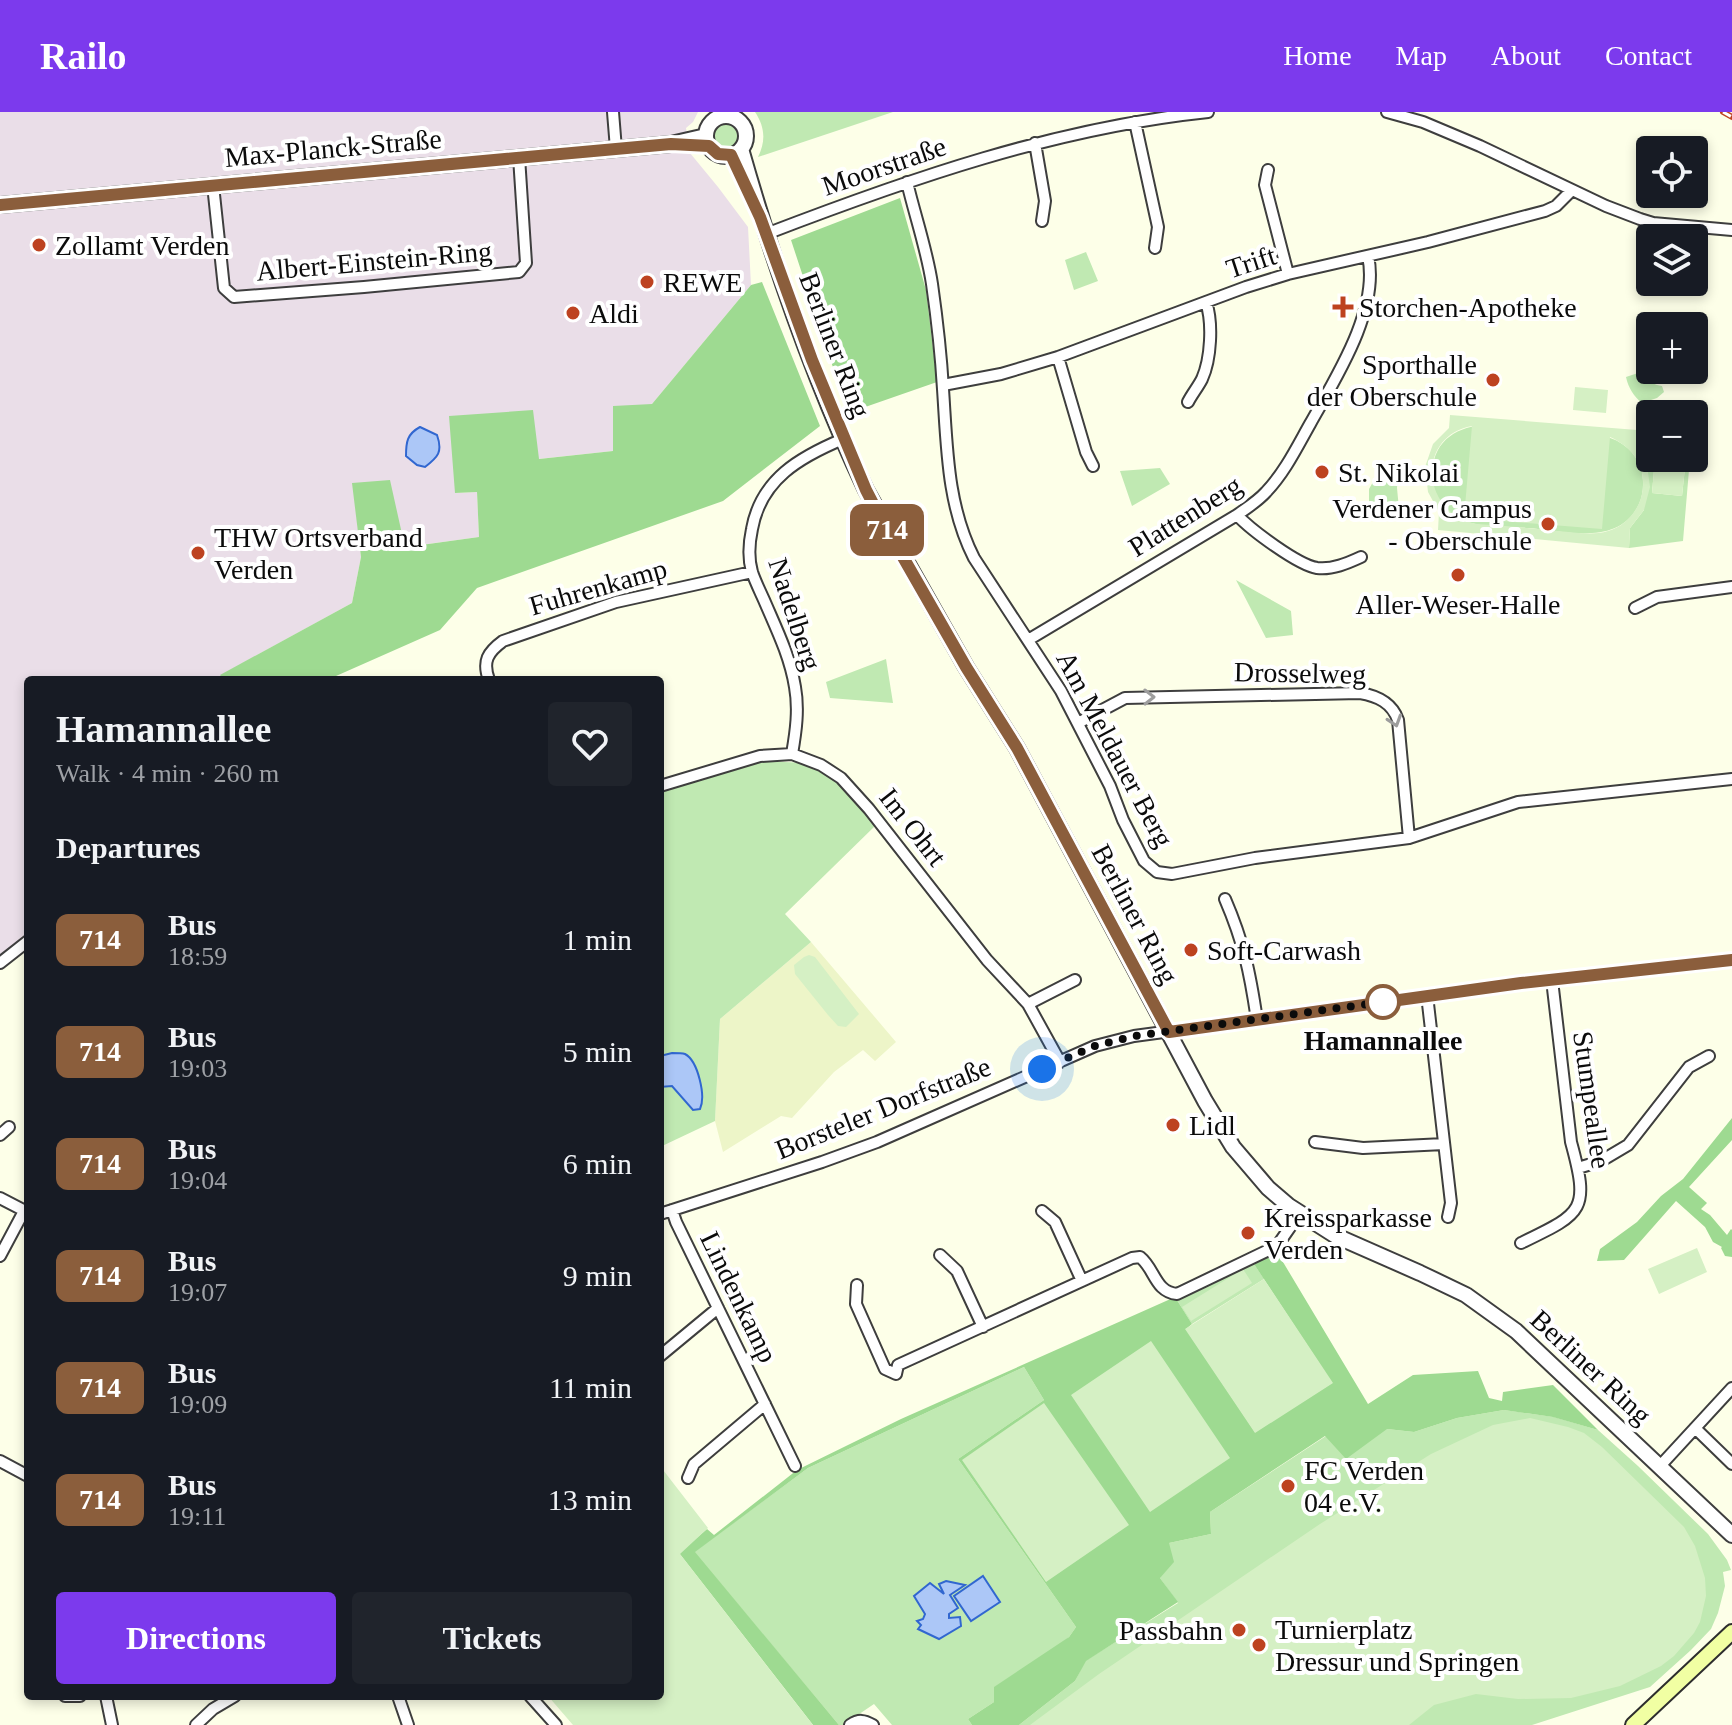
<!DOCTYPE html>
<html lang="en">
<head>
<meta charset="utf-8">
<style>
  :root { --surface:#171b24; --page:#20242c; --text:#f1f3f6; --muted:#9ea1a6; --accent:#7c3aed }
  body { margin:0; font-family:Georgia,serif; background:var(--page); color:var(--text); height:100vh; display:flex; flex-direction:column; font-size:30px; white-space:nowrap }
  * { box-sizing:border-box; margin:0 }
  p { font-size:26px; color:var(--muted) }
  .icon { flex:none; width:44px; height:44px; fill:none; stroke:currentColor; stroke-width:2; stroke-linecap:round; stroke-linejoin:round }
  .map { position:relative; flex:1; overflow:hidden }
  .panel { position:absolute; left:24px; top:564px; width:640px; height:1024px; display:flex; flex-direction:column; background:var(--surface); border-radius:8px; box-shadow:0 4px 12px #0003 }
  .panel>* { flex:none }
  .badge { padding:0 16px; border-radius:12px; font-size:28px; line-height:52px }
  .controls { position:absolute; left:1636px; top:24px; display:grid; gap:16px }
  .controls a { display:grid; place-items:center; width:72px; height:72px; border-radius:8px; background:var(--surface); box-shadow:0 4px 12px #0003; font-size:40px }
  .you { position:absolute; width:40px; height:40px; margin:-20px; border:6px solid #fff; border-radius:50%; background:#1a73e8; box-shadow:0 0 0 12px #1a73e833 }
  .map>.badge { position:absolute; translate:-50% -50%; box-shadow:0 0 0 4px #fff }
  h2 { padding:0 32px; font-size:30px; line-height:72px }
  .round { display:grid; place-items:center; flex:none; width:84px; height:84px; border-radius:8px; background:var(--page) }
  .overview { display:flex; align-items:center; justify-content:space-between; height:136px; padding:0 32px }
  h1 { font-size:38px; font-weight:800; line-height:60px }
  .button { display:flex; gap:16px; margin-top:auto; padding:16px 32px }
  .button a { flex:1; height:92px; border-radius:8px; background:var(--accent); color:#fff; font-size:32px; font-weight:800; line-height:92px; text-align:center }
  .button a+a { background:var(--page); color:var(--text) }
  ul { padding:0; list-style:none }
  li { display:flex; align-items:center; gap:24px; height:112px; padding:0 32px }
  li div { flex:1 }
  li b { display:block; font-size:30px }
  li em { font-style:normal }
  li .badge { min-width:88px; font-weight:700; text-align:center }
  header { display:flex; align-items:center; gap:48px; box-sizing:border-box; height:112px; padding:0 40px; background:var(--accent); color:#fff }
  header strong { font-size:38px }
  nav { display:flex; gap:44px; margin-inline-start:auto; font-size:28px }
  .map>svg:first-child { display:block }
  .industrial { fill:#eadee8 }
  .farmland { fill:#edf5c8 }
  .green { fill:#c0e9b2 }
  .forest { fill:#9eda91 }
  .pitch { fill:#d5f0c4; fill-rule:evenodd }
  .water { fill:#acc7f7; stroke:#3167d0; stroke-width:2 }
  .lines { fill:none; stroke-linecap:round; stroke-linejoin:round }
  .minor-casing { stroke:#3e3e3e; stroke-width:14 }
  .tertiary-casing { stroke:#3e3e3e; stroke-width:18 }
  .secondary-casing { stroke:#2d2d2d; stroke-width:18 }
  .minor { stroke:#fff; stroke-width:10 }
  .tertiary { stroke:#fff; stroke-width:14 }
  .secondary { stroke:#f1ffa3; stroke-width:14 }
  .rail-casing { stroke:#bd4220; stroke-width:6 }
  .rail { stroke:#fff; stroke-width:3; stroke-dasharray:9; stroke-linecap:butt }
  .oneway { stroke:#9d9d9d }
  .line-casing { stroke:#fff; stroke-width:18 }
  .line { stroke:#8b5e3c; stroke-width:12 }
  .walk { stroke:#0b0b0b; stroke-width:8; stroke-dasharray:0 14.4 }
  .poi-dot { fill:#bd4220; stroke:#fff; stroke-width:3 }
  .stop-dot { fill:#fff; stroke:#8b5e3c; stroke-width:4 }
  .labels { text-anchor:middle; dominant-baseline:central; stroke-width:8; stroke-linejoin:round; paint-order:stroke }
  .street-label { font-size:28px; fill:#0b0b0b; stroke:#fff }
  .poi-label { font-size:28px; fill:#0b0b0b; stroke:#fff; text-anchor:start }
  .stop-label { font-size:28px; font-weight:bold; fill:#0b0b0b; stroke:#fff }
</style>
</head>
<body>
<header>
<strong>Railo</strong>
<nav><a>Home</a><a>Map</a><a>About</a><a>Contact</a></nav>
</header>
<div class="map">
<svg width="1732" height="1613" viewBox="0 0 1732 1613">
  <rect width="100%" height="100%" fill="#fdffe8"/>
  <!-- industrial -->
  <path class="industrial" d="M0,0H698L693,10L686,16L690,41L718,75L748,115L751,173L613,339L538,347L455,381L477,380L479,425L384,438L386,427L353,371L361,445L352,491L221,563L224,568H28V821L0,843Z"/>
  <!-- farmland -->
  <path class="farmland" d="M811,830L896,930L875,949L863,938L834,960L792,1006L781,1004L723,1040L715,1009L720,907Z"/>
  <!-- green -->
  <path class="green" d="M755,0H893L758,45C766,29 765,15 755,0Z
    M709 24a17 17 0 1 1 34 0a17 17 0 1 1-34 0Z
    M1086,140L1098,169L1074,178L1065,148Z
    M1638,261C1649,263 1647,272 1662,274L1664,280L1657,286L1642,291C1634,285 1628,275 1626,265Z
    M1650,312V346H1655L1652,381L1682,384L1686,346H1690L1683,429L1629,436L1630,416L1644,398L1643,343L1636,334L1637,318Z
    M1487,313L1600,323C1619,327 1634,337 1641,356C1644,368 1644,381 1639,392C1619,435 1565,419 1528,416C1506,414 1476,417 1456,405C1441,395 1430,377 1432,359C1435,327 1458,314 1487,313Z
    M1382,354L1398,363L1397,376L1399,397L1369,391V377Z
    M1160,356L1170,372L1132,394L1120,359Z
    M1236,468L1291,499L1293,523L1266,526Z
    M886,547L893,591L830,586L826,570Z
    M761,649L806,651L842,671L875,714L785,802L811,830L720,907L715,1009L660,1035V680Z
    M1252,1149L1264,1167L1192,1212L1175,1185Z
    M1024,1255L1044,1288L958,1347L1076,1515L1069,1525L994,1590L968,1607L972,1613H892L874,1592L843,1613H839L694,1440L808,1356Z
    M1504,1298L1554,1305L1598,1318L1638,1354L1708,1422L1727,1448L1731,1458L1723,1460L1725,1474L1718,1501L1711,1517L1691,1538L1650,1575L1532,1613H1019L1075,1569L1085,1549L1178,1491L1160,1466L1169,1431L1211,1422L1210,1400L1326,1324L1387,1317L1414,1320L1457,1306Z"/>
  <!-- forest -->
  <path class="forest" d="M900,86L926,178L937,270L848,301L791,128Z
    M762,170L820,314L723,389L477,476L440,518L327,568H224L220,563L352,491L361,445L352,371L390,368L402,422L386,427L385,438L479,425L477,380L455,381L449,304L533,298L539,347L613,339V294L652,292L751,173Z
    M1732,1006V1028L1689,1075L1707,1091L1701,1097L1710,1103L1727,1123L1731,1117L1732,1118V1145L1725,1144L1721,1136L1722,1135L1713,1130L1705,1115L1676,1089L1624,1148L1597,1149L1600,1137L1637,1110L1661,1084L1683,1067Z
    M1277,1140L1368,1292L1413,1263L1478,1259L1489,1286L1502,1289L1503,1280L1553,1273L1598,1318L1553,1305L1504,1298L1457,1306L1414,1320L1387,1317L1346,1347L1325,1324L1210,1400L1211,1422L1169,1431L1174,1450L1160,1466L1178,1490L1086,1549L1075,1569L1019,1613H972L968,1607L994,1590V1575L1069,1525L1076,1515L958,1347L1044,1288L1024,1255L808,1356L695,1440L839,1613H813L679,1441L707,1417L714,1423L797,1358L901,1307L1175,1185L1192,1212L1186,1217L1255,1320L1332,1271L1252,1149Z"/>
  <!-- pitch -->
  <path class="pitch" d="M1575,275L1608,278L1606,301L1573,298Z
    M1450,303L1637,318L1636,334L1647,353L1650,375L1644,398L1630,416L1629,436L1438,418L1439,400L1428,380L1425,355L1433,332L1449,316ZM1472,314L1464,406L1602,417L1610,325C1628,333 1641,347 1643,367C1645,390 1630,413 1608,419C1592,424 1574,420 1558,419C1531,416 1504,414 1477,412C1420,401 1416,324 1472,314Z
    M1655,346H1686L1682,384L1652,381Z
    M809,843L815,845L859,902L846,915L838,914L828,903L795,862L794,853L804,845Z
    M1697,1136L1707,1160L1659,1182L1648,1157Z
    M1243,1157L1252,1171L1191,1209L1182,1195Z
    M1264,1167L1333,1271L1255,1321L1185,1217Z
    M1151,1229L1230,1346L1150,1400L1071,1283Z
    M1044,1291L1129,1413L1046,1470L962,1348Z
    M1530,1306L1568,1315L1584,1321L1602,1335L1684,1415L1695,1434L1705,1466L1706,1484L1700,1510L1694,1521L1674,1544L1661,1554L1620,1574L1571,1586L1518,1587L1476,1582L1434,1593L1409,1613H1030L1099,1562L1320,1412L1431,1342L1493,1313Z
    M660,1354L708,1416L680,1442L813,1613H573L548,1584H660Z"/>
  <!-- water -->
  <path class="water" d="M420,315L437,323C443,340 438,345 425,355L417,353L406,344C406,330 407,322 420,315Z
    M672,941C675,941 682,941 685,942C698,949 706,984 700,997L693,998L672,974L660,975V944Z
    M983,1464L1000,1490L971,1509L954,1484Z
    M946,1469L965,1473L950,1483L958,1496L949,1502V1506L960,1505L961,1514L939,1527L918,1517L921,1513L917,1509L923,1507L925,1502L914,1484L930,1471L944,1482L939,1472Z"/>
  <g class="lines">
    <!-- minor casing -->
    <g class="minor-casing">
      <path id="minor" d="M613,0L616,37
        M1387,0L1423,10L1480,34L1606,94L1640,107L1653,111L1732,118
        M1135,10L1158,115L1155,136
        M1035,31L1045,89L1042,109
        M1268,58L1265,73L1288,162
        M907,70C915,104 927,138 932,172C937,207 941,242 943,277C947,335 947,393 974,446L1061,579L1110,674L1123,708L1144,749L1157,760L1172,762L1255,746L1409,726L1518,690L1732,667
        M213,73L224,176L234,185L364,175L519,160L526,151L519,45
        M766,122C909,67 1055,16 1208,0
        M1058,245L1086,340L1093,354
        M943,273L1001,262L1058,245L1246,175L1288,162L1428,130L1545,99L1556,94L1572,78
        M1188,290C1192,282 1198,275 1202,267C1211,247 1213,211 1206,190
        M1237,403C1251,418 1298,453 1317,456C1332,458 1348,451 1361,445
        M1635,496L1657,485L1732,475
        M1028,528L1237,403C1247,396 1258,389 1266,380C1285,360 1297,335 1310,312C1335,267 1380,198 1368,144
        M489,568C482,549 488,540 503,529L616,490L752,460
        M1078,611L1125,586L1360,581C1378,584 1392,591 1398,608L1409,726
        M792,642C796,619 799,597 795,575C790,544 776,516 764,488C760,479 755,469 752,460C748,446 749,431 752,417C761,367 800,345 843,327
        M660,674L760,644L792,642L821,653L841,666L869,697L987,848L1028,892L1060,950
        M1225,787C1244,831 1250,861 1257,908
        M0,851L28,829
        M1427,883L1451,1091L1448,1105
        M1028,892L1075,868
        M0,1023L9,1015
        M1315,1030L1363,1036L1444,1032
        M1578,1056L1601,1049L1628,1033L1689,955L1709,944
        M0,1086L27,1100
        M672,1098L676,1110L795,1354
        M1042,1099L1055,1110L1082,1169
        M660,1102L822,1050L877,1030L1095,934L1134,924L1552,868L1732,848
        M1521,1131C1583,1101 1590,1099 1571,1030L1552,868
        M940,1143L957,1159L983,1215
        M0,1144L24,1099
        M857,1173L856,1192L885,1257L896,1262L898,1253L1132,1146L1140,1145C1155,1157 1155,1180 1177,1182L1277,1134L1300,1101
        M660,1244L718,1196
        M1695,1316L1732,1352
        M0,1349L28,1364
        M1660,1354L1732,1276
        M688,1366L694,1352L765,1292
        M65,1584H80
        M106,1584L112,1613
        M398,1584L408,1613
        M530,1584L556,1613
        M196,1613L213,1597L235,1584
        M850,1613C859,1607 864,1608 873,1613"/>
    </g>
    <!-- tertiary casing -->
    <g class="tertiary-casing">
      <path id="tertiary" d="M706 24a20 20 0 1 1 40 0a20 20 0 1 1-40 0Z
        M741,37C774,153 814,269 866,378L966,555L1017,636L1205,989L1233,1035L1268,1076L1289,1094L1336,1124L1420,1161L1466,1183L1516,1219L1732,1423
        M0,93L671,32L706,24"/>
    </g>
    <!-- secondary casing -->
    <g class="secondary-casing">
      <path id="secondary" d="M1633,1613L1732,1520"/>
    </g>
    <!-- minor -->
    <use href="#minor" class="minor"/>
    <!-- tertiary -->
    <use href="#tertiary" class="tertiary"/>
    <!-- secondary -->
    <use href="#secondary" class="secondary"/>
    <!-- rail casing -->
    <g class="rail-casing">
      <path id="rail" d="M1723,0L1732,5"/>
    </g>
    <!-- rail -->
    <use href="#rail" class="rail"/>
  </g>
  <!-- one-way arrows -->
  <defs><path id="oneway-chevron" d="M-2-3.5L2.5 0L-2 3.5" fill="none" stroke-width="1.6" stroke-linecap="round" stroke-linejoin="round" transform="scale(2)"/></defs>
  <g class="oneway">
    <use href="#oneway-chevron" transform="translate(1149 585) rotate(-1)"/>
    <use href="#oneway-chevron" transform="translate(1395 609) rotate(72)"/>
  </g>
  <g class="lines">
    <!-- line casing -->
    <g class="line-casing">
      <path id="line" d="M0,93L671,32L709,34L718,42L731,43L760,105L812,248L866,378L880,405L966,555L1017,636L1169,920L1521,871L1732,848"/>
    </g>
    <!-- line -->
    <use href="#line" class="line"/>
    <!-- walk -->
    <path class="walk" d="M1042,957L1095,934L1134,924L1383,890"/>
  </g>
  <!-- markers -->
  <g class="poi-dot">
    <circle cx="39" cy="133" r="8"/>
    <circle cx="647" cy="170" r="8"/>
    <path d="M1339 183h8v8h8v8h-8v8h-8v-8h-8v-8h8z"/>
    <circle cx="573" cy="201" r="8"/>
    <circle cx="1493" cy="268" r="8"/>
    <circle cx="1322" cy="360" r="8"/>
    <circle cx="1548" cy="412" r="8"/>
    <circle cx="198" cy="441" r="8"/>
    <circle cx="1458" cy="463" r="8"/>
    <circle cx="1191" cy="838" r="8"/>
    <circle cx="1173" cy="1013" r="8"/>
    <circle cx="1248" cy="1121" r="8"/>
    <circle cx="1288" cy="1374" r="8"/>
    <circle cx="1239" cy="1518" r="8"/>
    <circle cx="1259" cy="1533" r="8"/>
  </g>
  <circle class="stop-dot" cx="1383" cy="890" r="16"/>
  <g class="labels">
    <!-- street labels -->
    <g class="street-label">
      <text transform="translate(333 36) rotate(-5)">Max-Planck-Straße</text>
      <text transform="translate(884 54) rotate(-19)">Moorstraße</text>
      <text transform="translate(374 149) rotate(-5)">Albert-Einstein-Ring</text>
      <text transform="translate(1251 150) rotate(-18)">Trift</text>
      <text transform="translate(835 233) rotate(69)">Berliner Ring</text>
      <text transform="translate(1185 404) rotate(-32)">Plattenberg</text>
      <text transform="translate(598 475) rotate(-16)">Fuhrenkamp</text>
      <text transform="translate(795 502) rotate(72)">Nadelberg</text>
      <text transform="translate(1300 561) rotate(1)">Drosselweg</text>
      <text transform="translate(1115 637) rotate(62)">Am Meldauer Berg</text>
      <text transform="translate(913 715) rotate(52)">Im Ohrt</text>
      <text transform="translate(1135 802) rotate(62)">Berliner Ring</text>
      <text transform="translate(1592 988) rotate(82)">Stumpeallee</text>
      <text transform="translate(883 996) rotate(-22)">Borsteler Dorfstraße</text>
      <text transform="translate(739 1185) rotate(64)">Lindenkamp</text>
      <text transform="translate(1591 1255) rotate(43)">Berliner Ring</text>
    </g>
    <!-- poi labels -->
    <g class="poi-label">
      <text x="55" y="133">Zollamt Verden</text>
      <text x="663" y="170">REWE</text>
      <text x="1359" y="195">Storchen-Apotheke</text>
      <text x="589" y="201">Aldi</text>
      <text x="1477" y="252" text-anchor="end">Sporthalle<tspan x="1477" dy="32">der Oberschule</tspan></text>
      <text x="1338" y="360">St. Nikolai</text>
      <text x="1532" y="396" text-anchor="end">Verdener Campus<tspan x="1532" dy="32">- Oberschule</tspan></text>
      <text x="214" y="425">THW Ortsverband<tspan x="214" dy="32">Verden</tspan></text>
      <text x="1458" y="492" text-anchor="middle">Aller-Weser-Halle</text>
      <text x="1207" y="838">Soft-Carwash</text>
      <text x="1189" y="1013">Lidl</text>
      <text x="1264" y="1105">Kreissparkasse<tspan x="1264" dy="32">Verden</tspan></text>
      <text x="1304" y="1358">FC Verden<tspan x="1304" dy="32">04 e.V.</tspan></text>
      <text x="1275" y="1517">Turnierplatz<tspan x="1275" dy="32">Dressur und Springen</tspan></text>
      <text x="1223" y="1518" text-anchor="end">Passbahn</text>
    </g>
    <!-- stop labels -->
    <g class="stop-label">
      <text x="1383" y="928">Hamannallee</text>
    </g>
  </g>
</svg>
<div class="controls">
<a><svg class="icon" aria-label="locate" viewBox="0 0 24 24"><circle cx="12" cy="12" r="6"/><path d="M12 2v4M12 18v4M2 12h4M18 12h4"/></svg></a>
<a><svg class="icon" aria-label="layers" viewBox="0 0 24 24"><path d="M12 4l9 5-9 5-9-5zM3 14l9 5 9-5"/></svg></a>
<a>+</a>
<a>−</a>
</div>
<div class="you" style="left:1042px;top:957px"></div>
<b class="badge" style="left:887px;top:418px;background:#8b5e3c;color:#fff">714</b>
<section class="panel">
<div class="overview"><div><h1>Hamannallee</h1><p>Walk · 4 min · 260 m</p></div><a class="round"><svg class="icon" aria-label="heart" viewBox="0 0 24 24"><path d="M12 20l-8-8c-3-5 5-10 8-4 3-6 11-1 8 4z"/></svg></a></div>
<h2>Departures</h2>
<ul>
<li><span class="badge" style="background:#8b5e3c;color:#fff">714</span><div><b>Bus</b><p>18:59</p></div><em>1 min</em></li>
<li><span class="badge" style="background:#8b5e3c;color:#fff">714</span><div><b>Bus</b><p>19:03</p></div><em>5 min</em></li>
<li><span class="badge" style="background:#8b5e3c;color:#fff">714</span><div><b>Bus</b><p>19:04</p></div><em>6 min</em></li>
<li><span class="badge" style="background:#8b5e3c;color:#fff">714</span><div><b>Bus</b><p>19:07</p></div><em>9 min</em></li>
<li><span class="badge" style="background:#8b5e3c;color:#fff">714</span><div><b>Bus</b><p>19:09</p></div><em>11 min</em></li>
<li><span class="badge" style="background:#8b5e3c;color:#fff">714</span><div><b>Bus</b><p>19:11</p></div><em>13 min</em></li>
</ul>
<div class="button"><a>Directions</a><a>Tickets</a></div>
</section>
</div>
</body>
</html>
